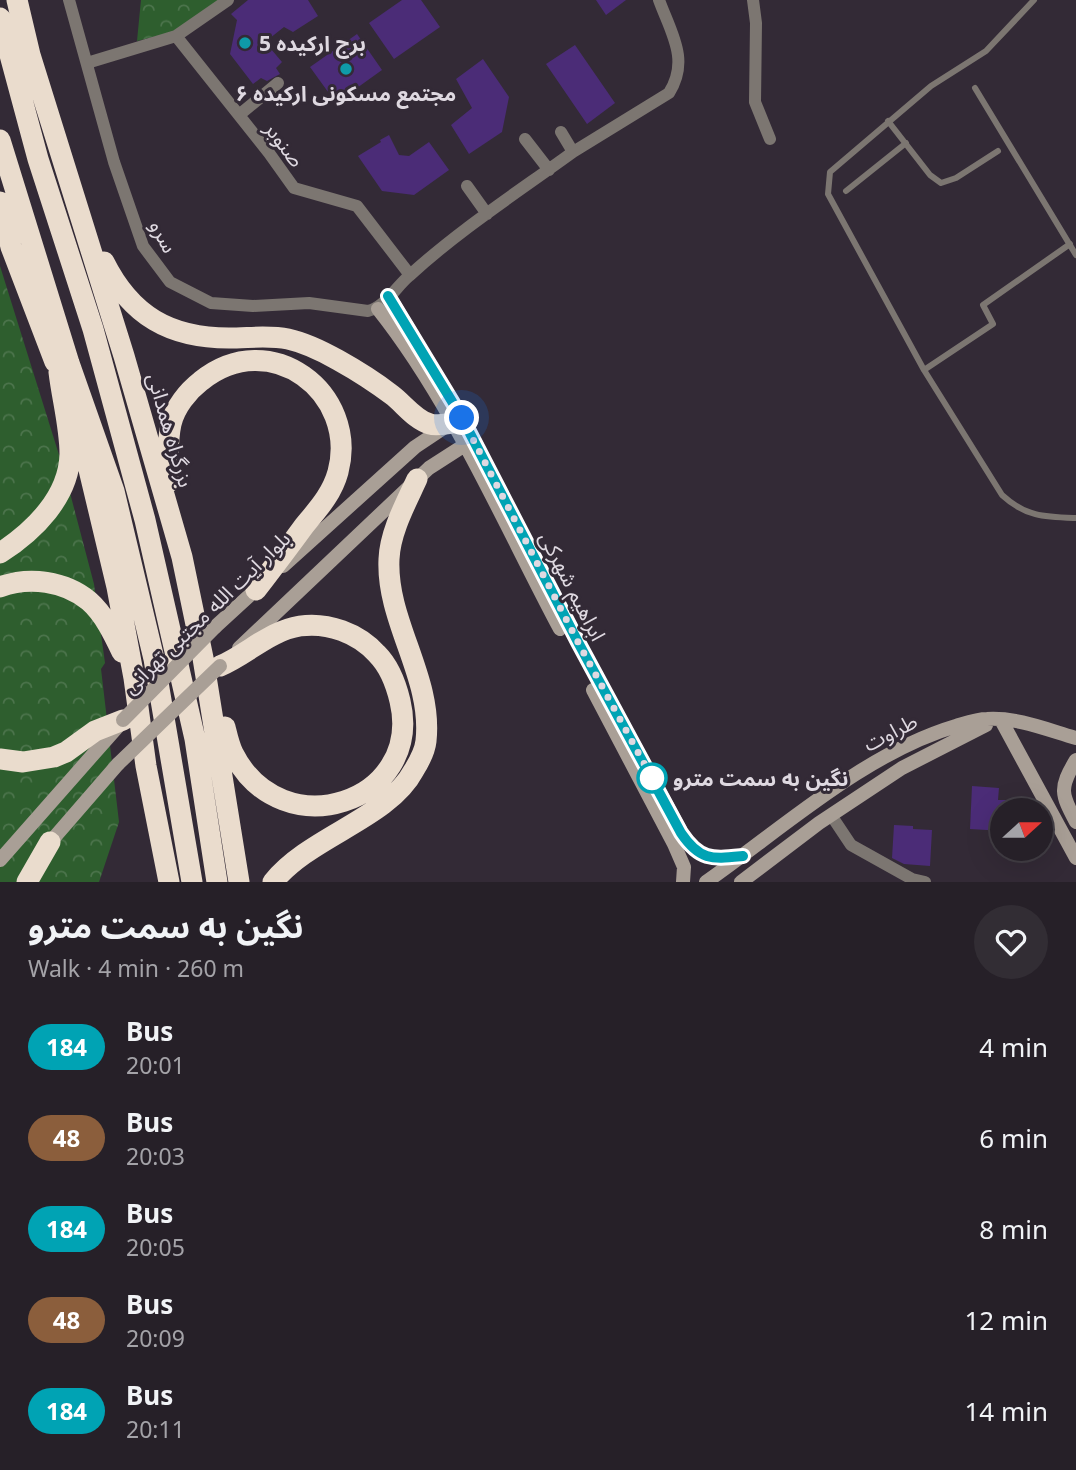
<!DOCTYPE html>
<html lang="en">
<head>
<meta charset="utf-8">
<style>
  :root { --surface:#262028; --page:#322d34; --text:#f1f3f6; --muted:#a4a3a8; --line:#423e45 }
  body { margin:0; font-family:"Noto Sans","Noto Sans Arabic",sans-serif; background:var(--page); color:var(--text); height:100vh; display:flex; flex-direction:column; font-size:26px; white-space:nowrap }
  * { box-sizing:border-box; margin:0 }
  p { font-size:23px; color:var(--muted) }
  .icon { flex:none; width:38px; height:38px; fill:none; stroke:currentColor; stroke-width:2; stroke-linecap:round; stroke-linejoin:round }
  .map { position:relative; height:882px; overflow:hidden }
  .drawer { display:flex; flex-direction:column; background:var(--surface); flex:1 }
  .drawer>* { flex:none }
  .badge { padding:0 14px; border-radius:23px; font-size:24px; line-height:46px }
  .needle { width:46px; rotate:69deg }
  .tools { position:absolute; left:990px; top:798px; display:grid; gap:14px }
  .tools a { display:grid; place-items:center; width:63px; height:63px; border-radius:50%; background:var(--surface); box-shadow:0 7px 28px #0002,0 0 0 2px var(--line); font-size:35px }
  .you { position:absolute; width:35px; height:35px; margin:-18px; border:5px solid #fff; border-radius:50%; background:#1a73e8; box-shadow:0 0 0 10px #1a73e833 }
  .map>.badge { position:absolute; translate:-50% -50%; box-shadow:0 0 0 4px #fff }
  .round { display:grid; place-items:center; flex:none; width:74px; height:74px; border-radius:37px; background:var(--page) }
  .overview { display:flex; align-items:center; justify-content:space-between; height:119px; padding:0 28px }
  h1 { font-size:33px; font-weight:700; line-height:52px }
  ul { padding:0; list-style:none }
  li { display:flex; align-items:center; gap:21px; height:91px; padding:0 28px }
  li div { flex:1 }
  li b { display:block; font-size:26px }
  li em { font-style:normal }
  li .badge { min-width:77px; font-weight:700; text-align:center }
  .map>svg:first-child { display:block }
  .park { fill:url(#park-crowns) }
  .building { fill:#4b2c77 }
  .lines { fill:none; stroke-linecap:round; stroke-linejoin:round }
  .lane { stroke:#7c7671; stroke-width:6 }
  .street { stroke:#7c7671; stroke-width:12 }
  .secondary { stroke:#a99f96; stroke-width:14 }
  .highway { stroke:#eadccd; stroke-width:21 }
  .secondary-bridge { stroke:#a99f96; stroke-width:14 }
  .line-casing { stroke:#fff; stroke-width:16 }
  .line { stroke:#00a3b4; stroke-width:10 }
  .walk { stroke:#dfd9e1; stroke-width:7; stroke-dasharray:0 12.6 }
  .culture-dot { fill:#0f9aa8; stroke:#332a36; stroke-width:2.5 }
  .stop-dot { fill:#fff; stroke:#00a3b4; stroke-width:3.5 }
  .labels { text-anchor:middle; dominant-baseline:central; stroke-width:6; stroke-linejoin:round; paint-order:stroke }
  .poi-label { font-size:21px; font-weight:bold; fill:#dfd9e1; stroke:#332a36; text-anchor:start }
  .street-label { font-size:21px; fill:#dfd9e1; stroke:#332a36 }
  .stop-label { font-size:21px; font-weight:bold; fill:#dfd9e1; stroke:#332a36; text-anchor:start }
</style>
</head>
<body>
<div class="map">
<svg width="1076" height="882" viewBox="0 0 1076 882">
  <defs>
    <pattern id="park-crowns" width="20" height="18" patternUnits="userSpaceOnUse" patternTransform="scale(1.75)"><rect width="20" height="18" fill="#2e5e2e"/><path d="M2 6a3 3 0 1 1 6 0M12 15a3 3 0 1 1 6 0" fill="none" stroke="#4c744c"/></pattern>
  </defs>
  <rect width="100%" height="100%" fill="#332a36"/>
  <!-- park -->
  <path class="park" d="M141,0H222L174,32L137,41Z
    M0,266L65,474L94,584L105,663L101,669L119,822L99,882H0Z"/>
  <!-- building -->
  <path class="building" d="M248,0H308L318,16L293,32L284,27L265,42L282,62L276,68L280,74L267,81L261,78L253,84L230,54L237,20L231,14Z
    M402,0H421L440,27L394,59L369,23Z
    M596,0H626L606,15Z
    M357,34L382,70L336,103L310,67Z
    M575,45L615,103L587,124L546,64Z
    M483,59L509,97L502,132L469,154L451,125L472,108L456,79Z
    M389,135L399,155L409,156L429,142L449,170L414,195L382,191L358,156L381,142L380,140Z
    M972,786L999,788L998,800H1011V810H1003V831L970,829Z
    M894,825L913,826V829L932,830L930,866L904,864L892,858Z"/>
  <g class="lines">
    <!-- lane -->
    <path class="lane" d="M1034,0L986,51L931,86L830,172L828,194L924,370L1002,495C1026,517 1045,517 1076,518
      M975,88L1076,255
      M888,121L930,175L941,183L956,178L998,151
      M846,191L906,143
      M924,370L993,324L983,305L1070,244"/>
    <!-- street -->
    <path class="street" d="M69,0L114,162L143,246L170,282L211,303L253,306L309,303L368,311C385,307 396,287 409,276C459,230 518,192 573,152L561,132
      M753,0L756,23L755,102L770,139
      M176,36L269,153L294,188L357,206L410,275
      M87,63L176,36L228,0
      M239,115L278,83
      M525,139L549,170
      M573,152L669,93C690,60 671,33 659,0
      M467,186L487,214
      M831,815L851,845L912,879L925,882"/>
    <!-- secondary -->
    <path class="secondary" d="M389,296L462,418L579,644L682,833C700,861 712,859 743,856
      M378,309C452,402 504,524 560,629
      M283,566L415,447L448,425
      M215,627L262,584
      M239,648L429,468L471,441
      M593,690L674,844L684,867L683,882
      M1001,720L1076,858
      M1076,760C1059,788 1061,794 1076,822
      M46,847L118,764
      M0,860L120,724
      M706,882C783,828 865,753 956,726C966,723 977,719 987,719C1017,717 1048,730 1076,738
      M741,882L819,823L902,768L986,725"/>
    <!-- highway -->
    <path class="highway" d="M17,0L30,55L124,356L182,557L203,658L239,882
      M0,18L38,159L93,329L145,520L195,739L217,882
      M0,140L69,363L114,491L154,659L192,882
      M0,202L11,247L55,362
      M104,262C131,316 170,338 229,338C249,338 269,335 288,339C306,343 322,351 338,360C356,370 375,382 392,395C404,404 415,420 430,424C436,426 445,424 452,423
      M69,406L86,457L117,587L134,678L146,766L169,882
      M169,482C168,464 167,442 171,424C175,407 188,391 201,381C270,325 359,393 338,472C332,494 318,509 304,526C288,548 272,569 256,590
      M0,553C34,531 69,497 70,454C70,427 62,398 59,372
      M0,587C29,576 65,581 89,601C104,614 114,635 122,652
      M220,666C248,654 269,631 300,626C328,622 358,633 377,654C389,666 396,684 400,701C424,802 282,850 233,753C229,745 227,735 225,727
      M0,759L23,762L54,757L66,752L95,731L123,720
      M27,882L50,842
      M273,882C310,836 388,819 414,770C419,762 425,750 426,741C433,677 386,622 389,559C390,532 406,503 417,479"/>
    <!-- secondary-bridge -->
    <path class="secondary-bridge" d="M123,720L215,627
      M118,764L220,666"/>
  </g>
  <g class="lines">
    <!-- line casing -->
    <g class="line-casing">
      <path id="line" d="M388,296L462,418L579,644L681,833C700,861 712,859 743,856"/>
    </g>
    <!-- line -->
    <use href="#line" class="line"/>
    <!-- walk -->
    <path class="walk" d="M462,418L579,644L652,778"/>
  </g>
  <!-- markers -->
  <g class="culture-dot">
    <circle cx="245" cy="43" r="7"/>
    <circle cx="346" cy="69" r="7"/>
  </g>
  <circle class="stop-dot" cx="652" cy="778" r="14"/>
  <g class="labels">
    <!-- poi labels -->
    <g class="poi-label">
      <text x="259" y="43">برج ارکیده 5</text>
      <text x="346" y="93" text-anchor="middle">مجتمع مسکونی ارکیده ۶</text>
    </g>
    <!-- street labels -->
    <g class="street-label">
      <text transform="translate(285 144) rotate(53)">صنوبر</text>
      <text transform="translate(164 236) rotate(62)">سرو</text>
      <text transform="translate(171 430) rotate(74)">بزرگراه همدانی</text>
      <text transform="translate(573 586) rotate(63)">ابراهیم شهرکی</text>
      <text transform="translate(206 612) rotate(-44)">بلوار آیت الله مجتبی تهرانی</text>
      <text transform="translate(890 732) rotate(-27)">طراوت</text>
    </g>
    <!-- stop labels -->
    <g class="stop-label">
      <text x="673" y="778">نگین به سمت مترو</text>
    </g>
  </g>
</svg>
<div class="tools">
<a><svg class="needle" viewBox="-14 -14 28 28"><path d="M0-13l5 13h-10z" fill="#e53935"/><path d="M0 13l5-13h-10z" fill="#a4a3a8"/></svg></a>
</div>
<div class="you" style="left:462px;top:418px"></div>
</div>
<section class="drawer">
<div class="overview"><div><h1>نگین به سمت مترو</h1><p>Walk · 4 min · 260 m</p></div><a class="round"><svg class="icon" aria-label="heart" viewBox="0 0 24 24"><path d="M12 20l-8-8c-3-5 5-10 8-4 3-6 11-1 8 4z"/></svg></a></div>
<ul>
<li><span class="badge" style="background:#00a3b4;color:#fff">184</span><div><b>Bus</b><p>20:01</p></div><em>4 min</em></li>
<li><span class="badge" style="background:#8b5e3c;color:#fff">48</span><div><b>Bus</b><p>20:03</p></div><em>6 min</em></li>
<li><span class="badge" style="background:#00a3b4;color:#fff">184</span><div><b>Bus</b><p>20:05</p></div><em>8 min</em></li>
<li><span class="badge" style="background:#8b5e3c;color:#fff">48</span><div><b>Bus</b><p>20:09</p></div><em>12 min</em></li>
<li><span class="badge" style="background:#00a3b4;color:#fff">184</span><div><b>Bus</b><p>20:11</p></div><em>14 min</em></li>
</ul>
</section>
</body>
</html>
